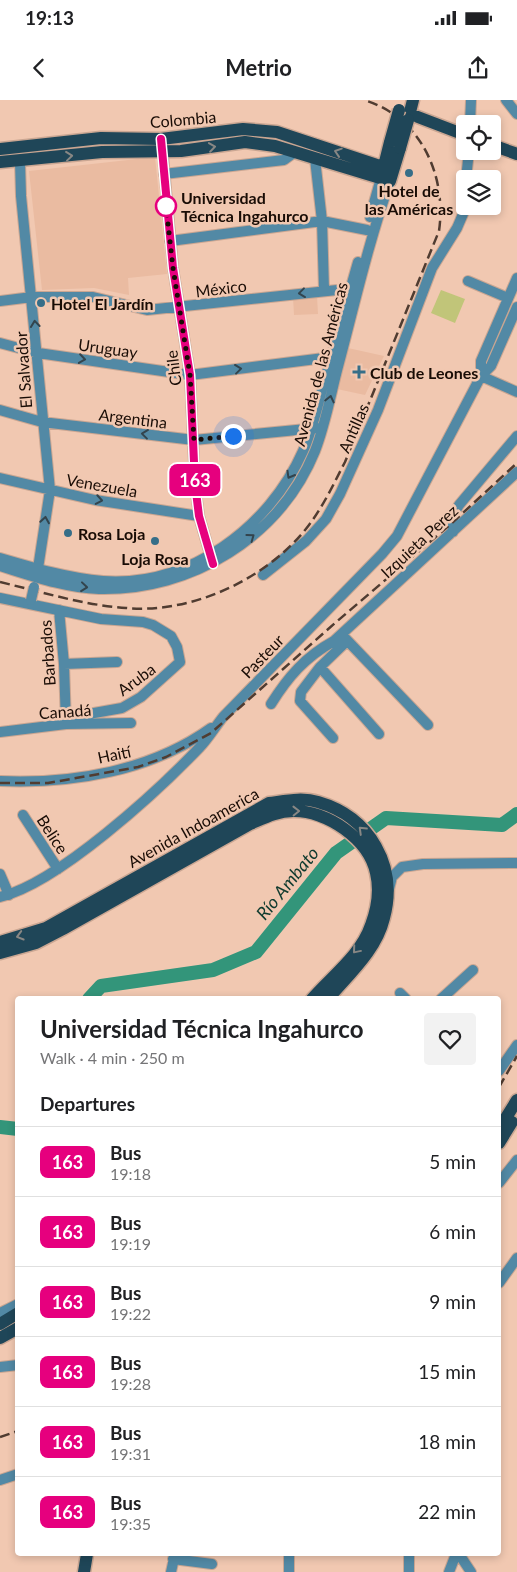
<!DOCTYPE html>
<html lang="en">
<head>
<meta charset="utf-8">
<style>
  :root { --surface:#fff; --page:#f2f2f2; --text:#202124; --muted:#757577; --line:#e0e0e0 }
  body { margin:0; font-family:Lato,sans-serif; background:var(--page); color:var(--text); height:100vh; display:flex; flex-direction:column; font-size:19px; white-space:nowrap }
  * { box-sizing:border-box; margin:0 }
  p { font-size:16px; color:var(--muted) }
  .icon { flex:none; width:28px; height:28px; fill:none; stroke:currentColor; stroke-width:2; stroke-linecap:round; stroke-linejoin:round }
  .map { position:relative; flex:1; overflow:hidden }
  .sheet { position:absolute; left:15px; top:896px; width:486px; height:560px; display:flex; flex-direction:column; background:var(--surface); border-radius:5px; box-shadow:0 2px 8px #0003 }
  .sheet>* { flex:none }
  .badge { padding:0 10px; border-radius:8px; font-size:18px; line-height:32px }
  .fabs { position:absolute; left:456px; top:15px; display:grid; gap:10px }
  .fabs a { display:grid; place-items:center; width:45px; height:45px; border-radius:5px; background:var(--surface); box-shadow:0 2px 8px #0003; font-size:25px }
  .you { position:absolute; width:25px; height:25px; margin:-12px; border:4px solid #fff; border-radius:50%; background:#1a73e8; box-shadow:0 0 0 8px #1a73e833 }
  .map>.badge { position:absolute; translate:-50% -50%; box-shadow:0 0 0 2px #fff }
  h2 { padding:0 25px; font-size:19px; line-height:45px }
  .round { display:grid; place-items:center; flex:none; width:52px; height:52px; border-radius:5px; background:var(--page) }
  .overview { display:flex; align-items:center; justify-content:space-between; height:85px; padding:0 25px }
  h1 { font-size:24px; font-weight:700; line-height:38px }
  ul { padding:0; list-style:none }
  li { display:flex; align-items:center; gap:15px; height:70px; padding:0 25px; border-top:1px solid var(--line) }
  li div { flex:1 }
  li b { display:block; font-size:19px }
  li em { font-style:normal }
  li .badge { min-width:55px; font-weight:700; text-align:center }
  .status { display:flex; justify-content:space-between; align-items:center; height:35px; padding:0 25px; background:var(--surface); direction:ltr }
  .status svg { height:14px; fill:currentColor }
  header { display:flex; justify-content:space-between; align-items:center; height:65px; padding:0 25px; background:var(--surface); font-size:22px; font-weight:700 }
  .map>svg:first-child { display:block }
  .built { fill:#eabba1 }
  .green { fill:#c1c579 }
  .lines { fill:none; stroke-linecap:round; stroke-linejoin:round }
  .river { stroke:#33957a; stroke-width:14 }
  .minor-casing { stroke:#caa692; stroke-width:12 }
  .major-casing { stroke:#caa692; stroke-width:15 }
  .minor { stroke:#5289a5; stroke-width:10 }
  .major { stroke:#1f4658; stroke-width:12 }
  .rail { stroke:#503c31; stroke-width:2.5; stroke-dasharray:10 5; stroke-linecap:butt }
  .minor-bridge-casing { stroke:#caa692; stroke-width:12; stroke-linecap:butt }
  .major-bridge-casing { stroke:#caa692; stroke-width:15; stroke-linecap:butt }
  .minor-bridge { stroke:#5289a5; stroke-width:10 }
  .major-bridge { stroke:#1f4658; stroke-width:12 }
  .oneway { stroke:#888784 }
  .oneway2 { stroke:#33444d }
  .line-casing { stroke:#fff; stroke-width:11 }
  .line { stroke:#e6007e; stroke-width:8 }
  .walk { stroke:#190c05; stroke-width:5; stroke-dasharray:0 9 }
  .poi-dot { fill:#366e88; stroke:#f1c8b1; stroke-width:2 }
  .stop-dot { fill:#fff; stroke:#e6007e; stroke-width:2.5 }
  .labels { text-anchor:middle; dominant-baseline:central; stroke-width:5; stroke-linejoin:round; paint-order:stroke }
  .street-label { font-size:16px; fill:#190c05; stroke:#f1c8b1 }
  .poi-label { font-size:16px; font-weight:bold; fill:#190c05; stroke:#f1c8b1; text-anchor:start }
  .stop-label { font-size:16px; font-weight:bold; fill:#190c05; stroke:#f1c8b1; text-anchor:start }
  .water-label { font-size:18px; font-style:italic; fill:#0f3a2e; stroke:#f1c8b1 }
</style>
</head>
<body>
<div class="status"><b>19:13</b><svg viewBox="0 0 49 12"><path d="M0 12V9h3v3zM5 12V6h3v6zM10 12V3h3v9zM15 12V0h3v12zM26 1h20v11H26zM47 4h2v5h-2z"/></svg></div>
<header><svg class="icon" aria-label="back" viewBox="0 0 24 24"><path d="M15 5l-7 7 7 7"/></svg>Metrio<svg class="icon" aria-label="share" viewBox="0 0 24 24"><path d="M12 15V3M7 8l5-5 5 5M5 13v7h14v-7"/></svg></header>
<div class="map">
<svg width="517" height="1472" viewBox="0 0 517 1472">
  <rect width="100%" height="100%" fill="#f1c8b1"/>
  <!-- built -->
  <path class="built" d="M155,57L167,174L128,178L129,195L94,188L42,190L29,71Z
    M317,196L318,214L294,215L293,197Z
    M348,248L384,256L365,295L337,289Z"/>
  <!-- green -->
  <path class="green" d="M441,190L465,199L455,223L431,213Z"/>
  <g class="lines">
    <!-- river -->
    <path class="river" d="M89,899L101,886L213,870L256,852L336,753L386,718L502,725L517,714
      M0,1027L18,1029"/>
    <!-- minor casing -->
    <g class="minor-casing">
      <path id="minor" d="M506,0L517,14
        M470,24L471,0
        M162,45L173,168L190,275L195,384L199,416L212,461
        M315,59L322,121L324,190
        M20,61L21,96L50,390L37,475
        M164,74L284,60L295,52
        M466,79L469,51
        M370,117L381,78
        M170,141L322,121L367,130
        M468,181L508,198
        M0,201L32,197H93L147,210L356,188
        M0,243L38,253L190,275L332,257
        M481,276V261L517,178
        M481,276L517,292
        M0,310L42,322L194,340L317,328
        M0,378L95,400L199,416
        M453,432V415L459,405L517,336
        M0,458C34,468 68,478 103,481C189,487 269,428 303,351C312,331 317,308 323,286C335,245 346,204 358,162
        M0,466C32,476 65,488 99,489C192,491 280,437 315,351C326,323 331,292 339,263C355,202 369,141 390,81
        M263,475L306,441L326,419L340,394L378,310L432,168L457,128L463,114L465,89
        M0,498L101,519L143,522L153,525L171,536L177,547L180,562L141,597L122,608L66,618
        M59,510L64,564L66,624
        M344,537L428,625
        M347,541L320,567L379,634
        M64,564L117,562
        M320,567L301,592L300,601L333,638
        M271,604C288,577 305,557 334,541L517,372
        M0,632L66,624L131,623
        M0,681C73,684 151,671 211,628
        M23,715L58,769
        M0,774L9,795
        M389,789L392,777L402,767L423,764L517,763
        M0,797C58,783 157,692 200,647C208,639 215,627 223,617L382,454L397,436L481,276L491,266L517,207
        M400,893L406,899
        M441,899L473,870
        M499,971L517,945
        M499,1083L517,1060
        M499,1183L517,1158
        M0,1213L18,1204
        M0,1267L18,1265
        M0,1380L18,1374
        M289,1454V1472
        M459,1454L471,1472
        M173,1459L212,1464
        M171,1472L175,1454
        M409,1472V1454
        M449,1472L456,1454"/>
    </g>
    <!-- major casing -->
    <g class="major-casing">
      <path id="major" d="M410,14L465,35
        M408,20L413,0
        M492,45L517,54
        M0,49L101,38L161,39L243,29L277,32L392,70
        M0,62L102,52L181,51L245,42L275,46L390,81L400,48
        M382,74L390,42
        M0,842L46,828L269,703C285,701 302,697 318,702C370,717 398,766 384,818C376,851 349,874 328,899
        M0,853L36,843L63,829L250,724C264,718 277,711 293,711C326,710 369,739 376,773C380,790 377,809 371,825C361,855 332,876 312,899
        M499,1029L517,1000
        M499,1043L512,1022
        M0,1224L18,1213
        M0,1238L18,1228
        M84,1472L87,1454"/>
    </g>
    <!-- minor -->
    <use href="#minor" class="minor"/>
    <!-- major -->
    <use href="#major" class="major"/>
    <!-- rail -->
    <path class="rail" d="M0,482C42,492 83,505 126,508C193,514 269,478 309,425C324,405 334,383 345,362L439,131C447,76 421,17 364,0
      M0,683H48L138,667L166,657L211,633L335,523L452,423L517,363
      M499,987L517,956
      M0,1337L18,1331"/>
    <!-- minor-bridge casing -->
    <g class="minor-bridge-casing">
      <path id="minor-bridge" d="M31,500L34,487"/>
    </g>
    <!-- major-bridge casing -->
    <g class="major-bridge-casing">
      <path id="major-bridge" d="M390,42L399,10
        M400,48L408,20"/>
    </g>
    <!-- minor-bridge -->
    <use href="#minor-bridge" class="minor-bridge"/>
    <!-- major-bridge -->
    <use href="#major-bridge" class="major-bridge"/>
  </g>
  <!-- one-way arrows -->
  <defs><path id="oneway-chevron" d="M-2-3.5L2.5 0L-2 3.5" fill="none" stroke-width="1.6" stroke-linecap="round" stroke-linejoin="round" transform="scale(1.25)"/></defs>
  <g class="oneway">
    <use href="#oneway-chevron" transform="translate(212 47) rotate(-8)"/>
    <use href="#oneway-chevron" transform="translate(338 52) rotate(-162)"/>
    <use href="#oneway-chevron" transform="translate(69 56) rotate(-6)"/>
    <use href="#oneway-chevron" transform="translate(296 711) rotate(-1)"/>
    <use href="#oneway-chevron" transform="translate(362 730) rotate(-136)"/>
    <use href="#oneway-chevron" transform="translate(20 836) rotate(164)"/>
    <use href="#oneway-chevron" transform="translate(356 850) rotate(130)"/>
  </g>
  <g class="oneway2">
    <use href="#oneway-chevron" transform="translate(302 193) rotate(173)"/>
    <use href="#oneway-chevron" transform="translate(35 224) rotate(-96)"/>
    <use href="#oneway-chevron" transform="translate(82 259) rotate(8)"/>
    <use href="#oneway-chevron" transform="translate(238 269) rotate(-7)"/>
    <use href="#oneway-chevron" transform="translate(330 299) rotate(-77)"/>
    <use href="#oneway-chevron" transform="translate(145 334) rotate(-173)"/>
    <use href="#oneway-chevron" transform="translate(290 375) rotate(120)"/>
    <use href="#oneway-chevron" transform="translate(99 400) rotate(10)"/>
    <use href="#oneway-chevron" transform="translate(45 420) rotate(-81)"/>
    <use href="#oneway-chevron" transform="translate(251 437) rotate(-36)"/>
    <use href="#oneway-chevron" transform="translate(84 487) rotate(6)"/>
  </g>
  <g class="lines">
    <!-- line casing -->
    <g class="line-casing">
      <path id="line" d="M161,39L173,168L190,275L195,384L199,416L213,464"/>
    </g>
    <!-- line -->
    <use href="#line" class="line"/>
    <!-- walk -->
    <path class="walk" d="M166,106L173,168L190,275L194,340L233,336"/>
  </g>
  <!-- markers -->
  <g class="poi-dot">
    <circle cx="409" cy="73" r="5"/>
    <circle cx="41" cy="203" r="5"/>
    <path d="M356.5 264.5h5v5h5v5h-5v5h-5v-5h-5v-5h5z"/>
    <circle cx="68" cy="433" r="5"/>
    <circle cx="155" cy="441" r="5"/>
  </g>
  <circle class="stop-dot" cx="166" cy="106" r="10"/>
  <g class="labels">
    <!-- street labels -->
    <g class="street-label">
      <text transform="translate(183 19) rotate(-5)">Colombia</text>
      <text transform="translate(221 188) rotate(-7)">México</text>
      <text transform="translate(108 248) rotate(8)">Uruguay</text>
      <text transform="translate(320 264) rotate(-75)">Avenida de las Américas</text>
      <text transform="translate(173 268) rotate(-97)">Chile</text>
      <text transform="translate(23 270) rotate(-94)">El Salvador</text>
      <text transform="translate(133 318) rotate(7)">Argentina</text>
      <text transform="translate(353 328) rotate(-66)">Antillas</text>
      <text transform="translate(102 385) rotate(10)">Venezuela</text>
      <text transform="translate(419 441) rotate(-43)">Izquieta Perez</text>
      <text transform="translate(47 553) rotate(-94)">Barbados</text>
      <text transform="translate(262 556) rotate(-46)">Pasteur</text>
      <text transform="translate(136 579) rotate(-36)">Aruba</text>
      <text transform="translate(65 611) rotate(-4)">Canadá</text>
      <text transform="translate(114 654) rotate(-12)">Haití</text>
      <text transform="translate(193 727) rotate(-29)">Avenida Indoamerica</text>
      <text transform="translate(53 734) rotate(57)">Belice</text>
    </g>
    <!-- poi labels -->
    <g class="poi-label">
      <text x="409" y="90" text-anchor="middle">Hotel de<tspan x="409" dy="18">las Américas</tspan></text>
      <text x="51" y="203">Hotel El Jardín</text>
      <text x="370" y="272">Club de Leones</text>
      <text x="78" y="433">Rosa Loja</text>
      <text x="155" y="458" text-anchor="middle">Loja Rosa</text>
    </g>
    <!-- stop labels -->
    <g class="stop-label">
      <text x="181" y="97">Universidad<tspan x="181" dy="18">Técnica Ingahurco</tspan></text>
    </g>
    <!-- water labels -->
    <g class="water-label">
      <text transform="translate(287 783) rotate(-51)">Río Ambato</text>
    </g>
  </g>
</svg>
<div class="fabs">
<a><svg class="icon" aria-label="locate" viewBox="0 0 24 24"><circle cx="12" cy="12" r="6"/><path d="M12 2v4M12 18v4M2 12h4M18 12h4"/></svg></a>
<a><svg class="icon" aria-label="layers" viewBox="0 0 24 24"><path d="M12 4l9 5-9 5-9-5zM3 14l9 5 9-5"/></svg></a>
</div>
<div class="you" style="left:233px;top:336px"></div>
<b class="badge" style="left:195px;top:380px;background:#e6007e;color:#fff">163</b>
<section class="sheet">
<div class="overview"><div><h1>Universidad Técnica Ingahurco</h1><p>Walk · 4 min · 250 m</p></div><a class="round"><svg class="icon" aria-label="heart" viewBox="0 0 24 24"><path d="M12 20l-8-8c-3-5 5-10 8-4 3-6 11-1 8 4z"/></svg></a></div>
<h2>Departures</h2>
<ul>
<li><span class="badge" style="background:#e6007e;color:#fff">163</span><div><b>Bus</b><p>19:18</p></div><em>5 min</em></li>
<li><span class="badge" style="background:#e6007e;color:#fff">163</span><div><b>Bus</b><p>19:19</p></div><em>6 min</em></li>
<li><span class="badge" style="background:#e6007e;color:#fff">163</span><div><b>Bus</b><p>19:22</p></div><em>9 min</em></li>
<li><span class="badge" style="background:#e6007e;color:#fff">163</span><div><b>Bus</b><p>19:28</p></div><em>15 min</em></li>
<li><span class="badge" style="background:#e6007e;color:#fff">163</span><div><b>Bus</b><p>19:31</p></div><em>18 min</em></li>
<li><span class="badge" style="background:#e6007e;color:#fff">163</span><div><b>Bus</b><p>19:35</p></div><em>22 min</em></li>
</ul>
</section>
</div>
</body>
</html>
